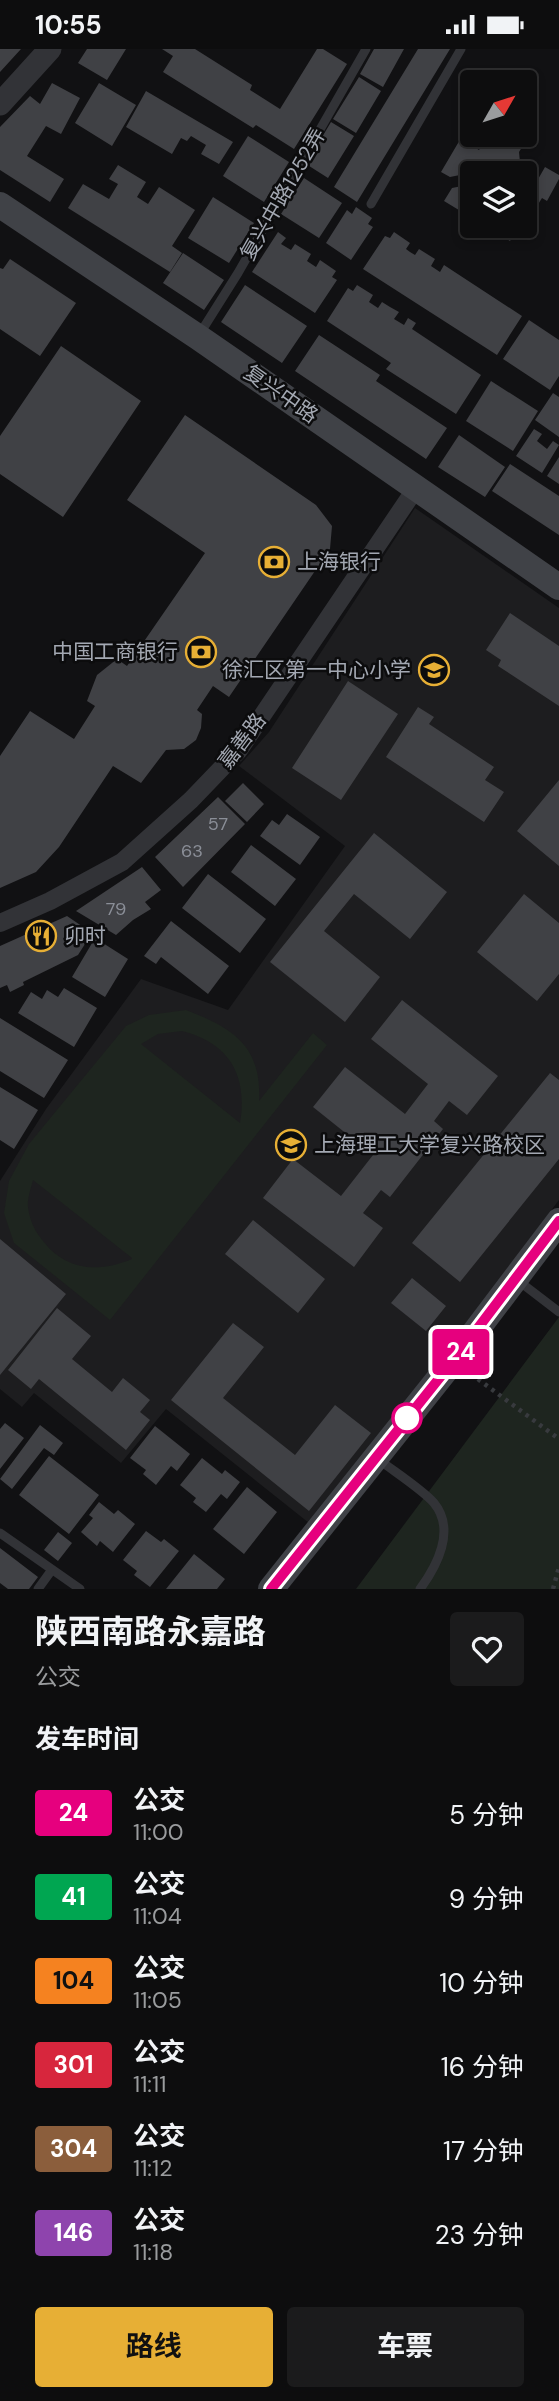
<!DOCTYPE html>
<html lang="zh">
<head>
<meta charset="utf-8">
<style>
  :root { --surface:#0d0d0e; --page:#1b1b1c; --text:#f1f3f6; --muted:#9a9c9e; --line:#2d2d2e; --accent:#e7af35 }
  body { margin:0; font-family:"DM Sans","Noto Sans SC",sans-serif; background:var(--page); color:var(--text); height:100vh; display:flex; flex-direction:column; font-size:26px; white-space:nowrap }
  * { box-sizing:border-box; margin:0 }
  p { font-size:23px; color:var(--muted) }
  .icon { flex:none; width:38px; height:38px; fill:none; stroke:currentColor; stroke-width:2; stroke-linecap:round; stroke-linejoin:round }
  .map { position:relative; height:1540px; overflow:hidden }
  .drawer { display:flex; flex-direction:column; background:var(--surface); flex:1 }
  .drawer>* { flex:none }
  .badge { padding:0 14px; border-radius:5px; font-size:24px; line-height:46px }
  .needle { width:46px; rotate:51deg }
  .fabs { position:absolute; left:460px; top:21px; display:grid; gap:14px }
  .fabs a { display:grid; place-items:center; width:77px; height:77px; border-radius:7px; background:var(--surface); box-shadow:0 4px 10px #0003,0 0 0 2px var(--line); font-size:35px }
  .map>.badge { position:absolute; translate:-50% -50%; box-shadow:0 0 0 4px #fff }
  h2 { padding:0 35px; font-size:26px; line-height:63px }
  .round { display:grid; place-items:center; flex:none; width:74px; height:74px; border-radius:7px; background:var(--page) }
  .overview { display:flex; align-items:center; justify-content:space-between; height:119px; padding:0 35px }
  h1 { font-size:33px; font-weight:700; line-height:52px }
  .action { display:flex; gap:14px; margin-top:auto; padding:14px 35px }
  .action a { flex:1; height:80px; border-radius:7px; background:var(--accent); color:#111; font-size:28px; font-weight:700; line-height:80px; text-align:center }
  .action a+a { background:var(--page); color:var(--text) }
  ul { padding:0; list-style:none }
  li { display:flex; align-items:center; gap:21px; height:84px; padding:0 35px }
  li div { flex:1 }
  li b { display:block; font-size:26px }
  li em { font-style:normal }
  li .badge { min-width:77px; font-weight:700; text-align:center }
  .status { display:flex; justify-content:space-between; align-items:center; height:49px; padding:0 35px; background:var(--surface); direction:ltr }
  .status svg { height:19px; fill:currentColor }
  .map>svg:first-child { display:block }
  .built { fill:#1d1d1f }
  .green { fill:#1e251f; fill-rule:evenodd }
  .building { fill:#404145 }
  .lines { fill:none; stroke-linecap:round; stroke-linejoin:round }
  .path { stroke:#383a3e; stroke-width:4.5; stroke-dasharray:3.5 5; stroke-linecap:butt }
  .service { stroke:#323337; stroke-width:9 }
  .minor { stroke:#323337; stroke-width:18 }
  .tertiary { stroke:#323337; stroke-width:23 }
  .secondary { stroke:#404247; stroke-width:26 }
  .line-casing { stroke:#fff; stroke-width:16 }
  .line { stroke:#e6007e; stroke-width:10 }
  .stop-dot { fill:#fff; stroke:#e6007e; stroke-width:3.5 }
  .labels { text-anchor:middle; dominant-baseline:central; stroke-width:5; stroke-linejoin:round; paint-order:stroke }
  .number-label { font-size:18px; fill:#8a8e97 }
  .street-label { font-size:21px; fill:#a3a8b2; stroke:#0c0c0d }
  .poi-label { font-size:21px; fill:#a3a8b2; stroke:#0c0c0d; text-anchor:start }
</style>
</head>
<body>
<div class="status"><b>10:55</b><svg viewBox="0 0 49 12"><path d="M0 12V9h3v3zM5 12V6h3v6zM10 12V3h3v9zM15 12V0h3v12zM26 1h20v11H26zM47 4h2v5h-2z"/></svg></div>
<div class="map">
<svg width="559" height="1540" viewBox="0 0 559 1540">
  <rect width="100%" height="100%" fill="#111113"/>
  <!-- built -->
  <path class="built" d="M415,459L559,559V1151L426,1327L309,1474L166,1360L121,1414L34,1344L22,1358L0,1340V1132L46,1060L141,930L228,961L345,797L239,717L269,683Z"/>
  <!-- green -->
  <path class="green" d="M186,961C233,979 262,997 259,1052L313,984L327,996L110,1271L14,1194L4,1164L9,1132L29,1095L126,977L149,966ZM182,982C229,994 248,1026 240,1074L141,995L158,985ZM33,1131L132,1209V1210C96,1225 63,1221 40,1188C34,1181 29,1168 28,1158C27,1150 31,1139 33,1131Z
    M559,1268V1540H356Z"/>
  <!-- building -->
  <path class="building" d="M0,0H21L0,23Z
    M87,0H126L107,31L78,14Z
    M162,0H195L252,36L250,41L280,60L317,0H323L347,15L294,100L256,76L253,79L163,23L173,7Z
    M374,0H404L383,38L360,25Z
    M418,0H450L357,153L334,138Z
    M359,28L381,42L356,84L333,70Z
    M52,34L80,49L61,85L46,77L27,107L64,130L50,153L0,121V78L30,47L40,55Z
    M99,34L136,56L112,97L75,74Z
    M146,42L233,93L219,115L201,105L206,96L191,87L187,92L181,89L172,105L126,78Z
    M525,69L536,76L519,103L521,124L475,123L450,128L441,123L461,89L479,101L483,94L465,83L472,71V86H525Z
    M331,73L354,87L328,129L306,115Z
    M248,87L289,113L264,153L223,127Z
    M118,116L146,133L137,148L148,155L159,138L195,161L172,197L182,204L170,223L68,159L83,135L109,150L118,135L109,130Z
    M545,118L559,126V130L547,152L542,149L537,157L530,160L525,167V125L537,132Z
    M304,129L342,154L319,189L281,165Z
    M472,135V169L444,152L452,139Z
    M213,148L254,174L229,214L188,189Z
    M356,158L372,169L368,175L373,178L351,211L326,194L347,161L352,165Z
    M486,177H519L510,192Z
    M278,183L286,189L281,195L291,201L295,195L311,205L307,212L316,218L320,211L336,222L332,228L337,231L315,264L252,223Z
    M394,183L410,194L406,200L410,203L415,206L419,200L435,210L431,217L440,223L444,216L522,267L497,306L363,220L385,187L390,189Z
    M183,204L224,231L204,261L163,234Z
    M10,210L76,254L40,307L0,280V219L3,220Z
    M245,236L307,277L282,314L221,273Z
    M357,236L373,246L369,253L378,259L382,253L390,258L399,263L394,270L404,276L408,269L416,274L412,280L481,326L456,365L386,320L391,314L327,272L348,239L353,242Z
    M529,271L559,291V327L550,341L503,310Z
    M319,286L380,326L376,332L447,379L426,410L295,322Z
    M61,297L141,352L63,468L0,425V387Z
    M491,332L538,362L513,402L466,372Z
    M553,344L559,348V388L535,371Z
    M185,366L316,456L332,477L330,500L229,648L213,637L197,661L202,665L201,679L196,691L184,700L166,701L141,734L113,717L59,798L36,823L0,839V707L30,662L74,690L95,657L87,652L97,626L117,610L127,617L205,504L127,451Z
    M534,380L542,385L537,392L547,400L553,392L559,396L542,424L516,407Z
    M459,386L505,418L485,448L438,418Z
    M559,408V435L547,427Z
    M510,415L559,447V486L492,442Z
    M510,564L559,597V657L498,617L501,611L486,601Z
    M348,632L398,665L341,751L292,719Z
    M418,658L434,668L429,675L494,718L485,731L504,743L484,773L386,708Z
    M559,731V817L517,782Z
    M243,734L264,755L247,773L225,752Z
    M218,748L245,775L183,838L155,808Z
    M287,765L320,788L300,816L260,787L272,771L279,776Z
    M374,784L447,843L410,890L354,845L324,882L380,928L345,973L270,913Z
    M251,796L296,830L275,857L231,823Z
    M142,818L161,841L145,853L151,860L133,871L116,886L76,862Z
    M208,825L266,870L240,904L182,859Z
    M524,845L559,874V925L537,952L477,903Z
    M67,867L92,884L78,906L23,933L24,936L10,943L7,936L0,939V897Z
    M171,872L229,917L208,945L161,908L156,915L144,907Z
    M95,889L128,910L105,948L72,928Z
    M64,939L97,959L74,998L18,964L31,943L42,950L47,941L58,948Z
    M402,951L498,1027L467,1066L449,1052L434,1072L443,1080L390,1148L381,1141L363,1164L383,1179L354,1218L263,1149L293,1110L341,1147L373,1106L313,1058L345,1018L405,1065L428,1035L371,990Z
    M0,969L68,1011L44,1049L0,1022Z
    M550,1024L559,1031V1110L460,1233L412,1194Z
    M0,1038L38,1061L14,1100L0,1091Z
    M253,1171L325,1230L298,1264L225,1205Z
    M0,1190L66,1245L0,1326Z
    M412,1229L446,1257L426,1282L391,1254Z
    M57,1259L91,1287L72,1310L112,1343L123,1329L150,1351L140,1363L150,1371L126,1401L39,1330L31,1340L8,1321Z
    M233,1274L264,1298L223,1349L295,1406L335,1356L371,1384L309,1462L171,1351Z
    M5,1374L24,1389L0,1420V1380Z
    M40,1376L63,1394L54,1406L44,1399L12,1440L0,1430Z
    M155,1377L190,1405L177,1422L171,1417L156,1436L143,1425L146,1421L130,1409Z
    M49,1407L99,1446L69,1485L19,1446Z
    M202,1409L222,1425L225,1421L240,1433L227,1450L221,1445L206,1463L193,1453L196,1449L180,1436Z
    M247,1438L277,1463L244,1505L213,1480Z
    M99,1453L114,1465L118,1461L135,1475L113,1503L100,1492L97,1497L81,1483L93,1469L89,1466Z
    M146,1482L161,1493L164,1490L179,1502L150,1538L134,1526L137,1522L123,1511Z
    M58,1483L72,1494L58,1512L44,1501Z
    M0,1499L38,1528L29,1540H8L0,1534Z
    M194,1505L225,1530L217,1540H166Z"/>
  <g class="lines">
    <!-- path -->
    <path class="path" d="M471,1325L559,1390
      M553,1540L559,1518"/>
    <!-- service -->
    <path class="service" d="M371,155L461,0
      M199,286L238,224L366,0
      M516,1230L559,1263
      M378,1410C392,1421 423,1441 434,1454C456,1481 437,1517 420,1540
      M0,1484L80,1540
      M38,1540L51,1522"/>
    <!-- minor -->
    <path class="minor" d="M0,874L50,852L122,813L191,751L239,701L416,439"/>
    <!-- tertiary -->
    <path class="tertiary" d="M0,55L50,0"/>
    <!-- secondary -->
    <path class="secondary" d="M0,156L198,288L559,538
      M271,1540L453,1312L559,1172"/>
  </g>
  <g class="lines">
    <!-- line casing -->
    <g class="line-casing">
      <path id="line" d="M271,1540L453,1312L559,1172"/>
    </g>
    <!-- line -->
    <use href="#line" class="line"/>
  </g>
  <!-- icons -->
  <defs>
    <g id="bank-ring" transform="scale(1.575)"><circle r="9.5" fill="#0c0c0d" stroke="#e7af35" stroke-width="1.5"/><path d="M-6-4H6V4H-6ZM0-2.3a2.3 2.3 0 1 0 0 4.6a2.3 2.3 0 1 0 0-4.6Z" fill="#e7af35"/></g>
    <g id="school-ring" transform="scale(1.575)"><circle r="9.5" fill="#0c0c0d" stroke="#e7af35" stroke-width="1.5"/><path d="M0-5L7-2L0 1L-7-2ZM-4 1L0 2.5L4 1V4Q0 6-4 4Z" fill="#e7af35"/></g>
    <g id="restaurant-ring" transform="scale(1.575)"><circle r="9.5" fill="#0c0c0d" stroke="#e7af35" stroke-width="1.5"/><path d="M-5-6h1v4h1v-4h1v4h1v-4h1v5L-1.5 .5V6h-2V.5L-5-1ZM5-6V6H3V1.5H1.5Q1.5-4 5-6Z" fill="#e7af35"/></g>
  </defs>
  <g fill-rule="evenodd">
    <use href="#bank-ring" x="274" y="513"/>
    <use href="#bank-ring" x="201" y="603"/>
    <use href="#school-ring" x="434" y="621"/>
    <use href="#restaurant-ring" x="41" y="887"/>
    <use href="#school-ring" x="291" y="1096"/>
  </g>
  <!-- markers -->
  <circle class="stop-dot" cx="407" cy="1369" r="14"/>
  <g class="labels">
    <!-- number labels -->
    <g class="number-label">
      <text x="218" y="775">57</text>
      <text x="192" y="802">63</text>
      <text x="116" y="860">79</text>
    </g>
    <!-- street labels -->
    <g class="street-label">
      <text transform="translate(283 145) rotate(-60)">复兴中路1252弄</text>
      <text transform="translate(281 345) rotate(35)">复兴中路</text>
      <text transform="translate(242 692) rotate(-53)">嘉善路</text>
    </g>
    <!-- poi labels -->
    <g class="poi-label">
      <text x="297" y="513">上海银行</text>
      <text x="178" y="603" text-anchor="end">中国工商银行</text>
      <text x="411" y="621" text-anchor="end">徐汇区第一中心小学</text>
      <text x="64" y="887">卯时</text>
      <text x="314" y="1096">上海理工大学复兴路校区</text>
    </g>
  </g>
</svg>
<div class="fabs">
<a><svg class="needle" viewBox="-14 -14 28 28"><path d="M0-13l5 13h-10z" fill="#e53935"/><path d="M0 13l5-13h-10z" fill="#9a9c9e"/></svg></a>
<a><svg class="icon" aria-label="layers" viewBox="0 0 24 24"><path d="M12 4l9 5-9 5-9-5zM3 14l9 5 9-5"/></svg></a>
</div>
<b class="badge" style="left:461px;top:1303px;background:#e6007e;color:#fff">24</b>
</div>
<section class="drawer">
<div class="overview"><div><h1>陕西南路永嘉路</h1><p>公交</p></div><a class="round"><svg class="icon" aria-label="heart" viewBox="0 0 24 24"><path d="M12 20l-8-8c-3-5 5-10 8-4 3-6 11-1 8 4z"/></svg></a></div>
<h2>发车时间</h2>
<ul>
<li><span class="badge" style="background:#e6007e;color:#fff">24</span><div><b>公交</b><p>11:00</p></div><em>5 分钟</em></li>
<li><span class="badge" style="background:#00a651;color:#fff">41</span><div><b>公交</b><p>11:04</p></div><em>9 分钟</em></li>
<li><span class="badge" style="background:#f58220;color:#111">104</span><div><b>公交</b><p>11:05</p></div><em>10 分钟</em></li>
<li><span class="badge" style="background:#d7263d;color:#fff">301</span><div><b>公交</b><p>11:11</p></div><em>16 分钟</em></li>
<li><span class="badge" style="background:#8b5e3c;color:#fff">304</span><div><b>公交</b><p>11:12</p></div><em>17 分钟</em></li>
<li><span class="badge" style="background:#8e44ad;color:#fff">146</span><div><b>公交</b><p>11:18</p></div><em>23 分钟</em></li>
</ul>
<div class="action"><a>路线</a><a>车票</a></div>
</section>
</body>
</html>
